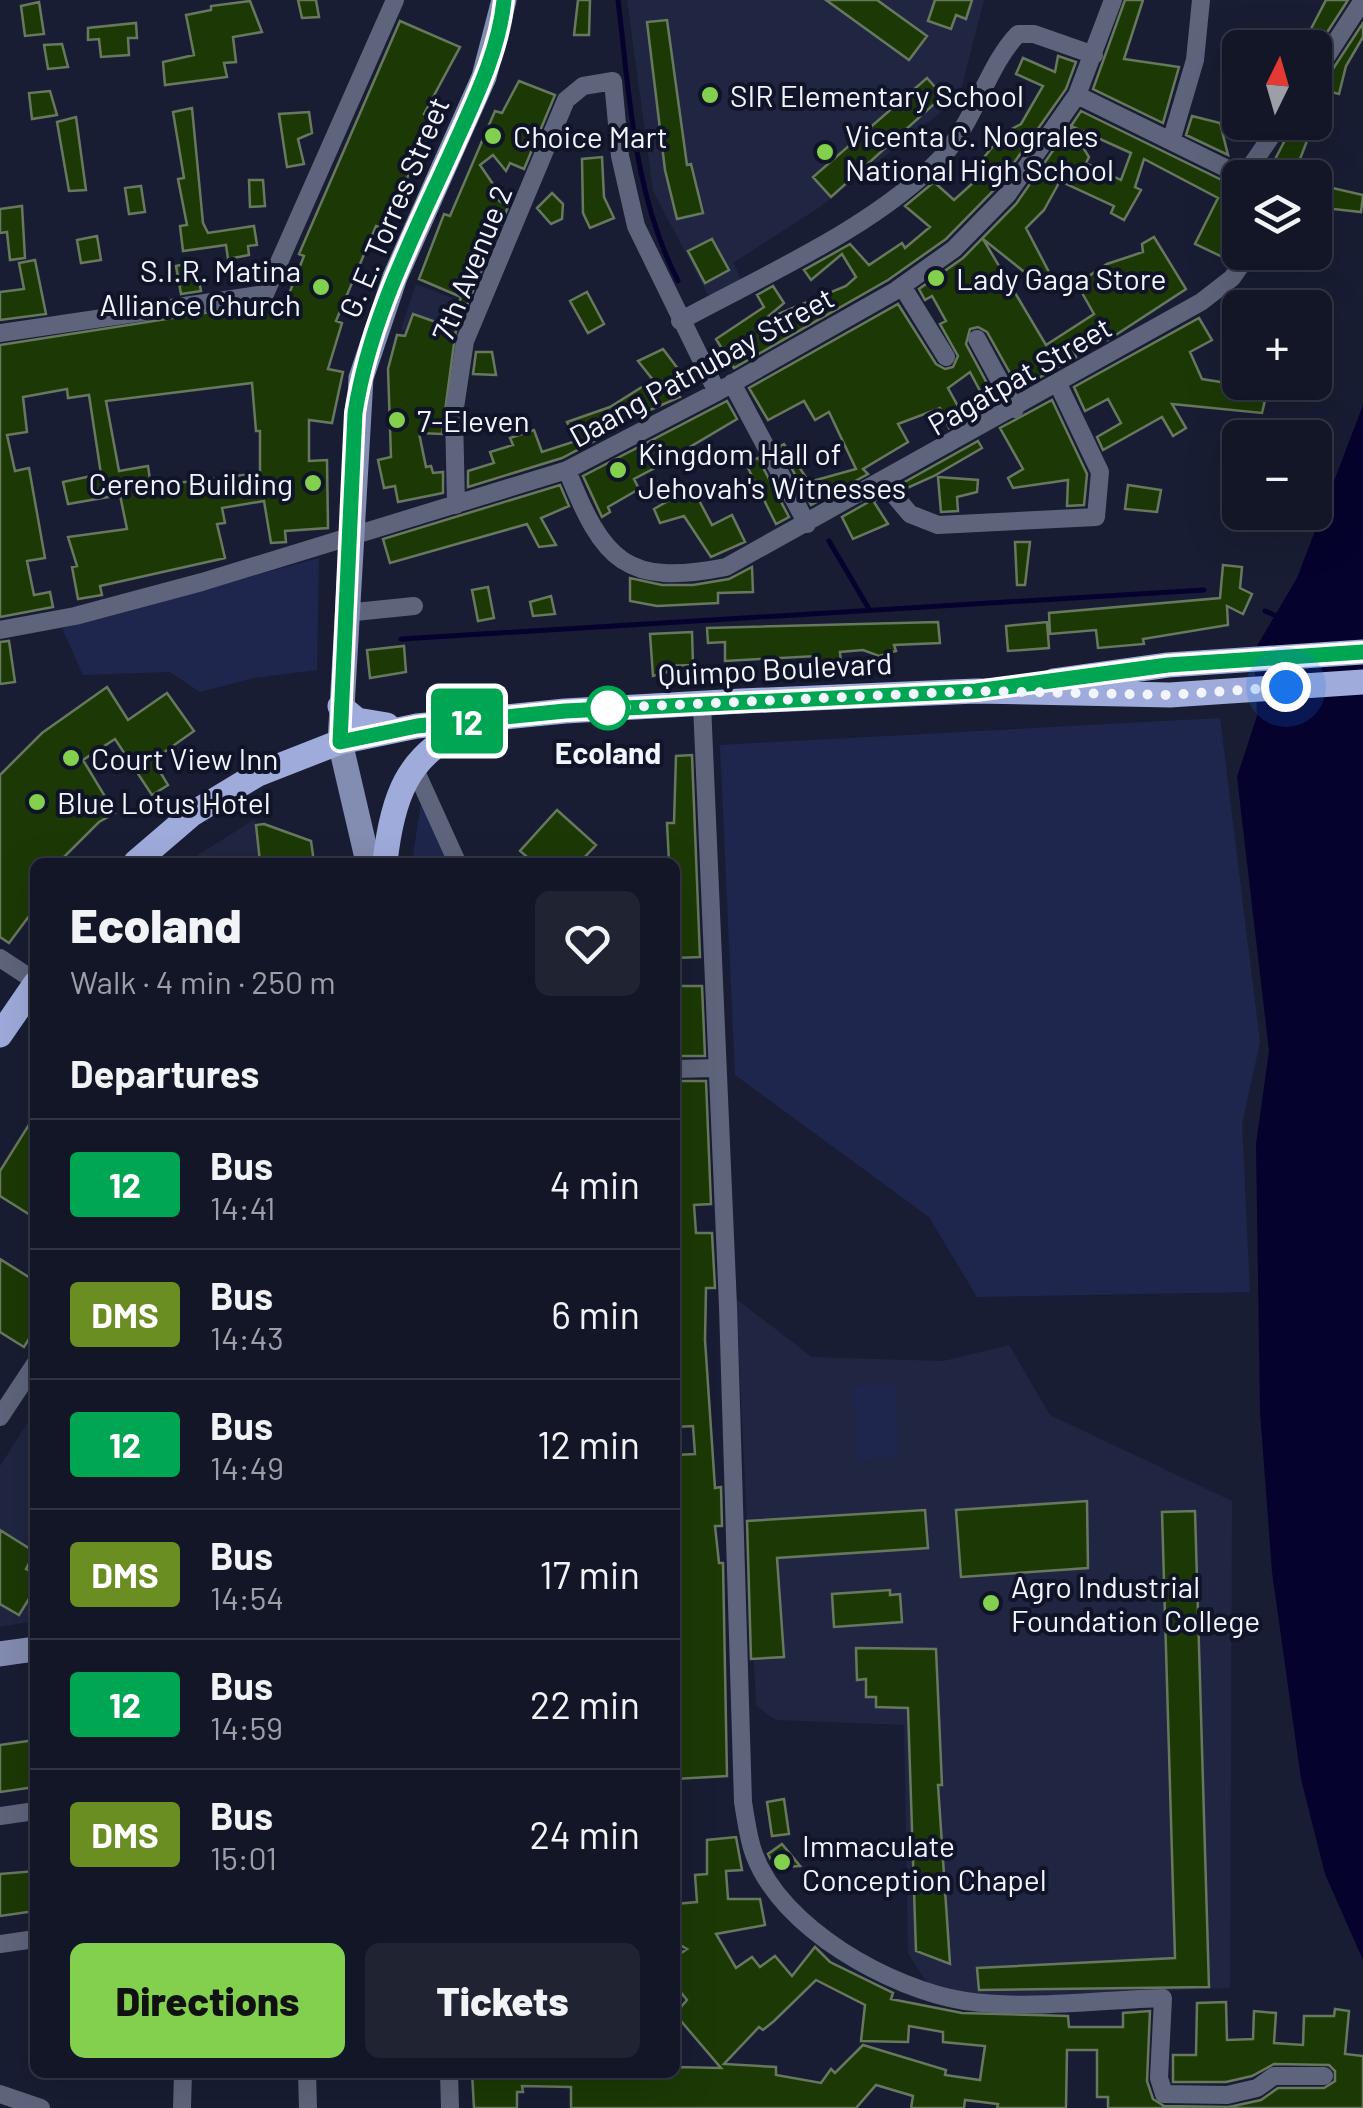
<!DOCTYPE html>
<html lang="en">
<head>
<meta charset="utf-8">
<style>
  :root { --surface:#121626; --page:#1f2332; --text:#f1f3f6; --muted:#9c9fa7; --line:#313543; --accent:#83d04e }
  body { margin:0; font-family:Barlow,sans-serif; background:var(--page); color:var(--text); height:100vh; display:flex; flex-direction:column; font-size:38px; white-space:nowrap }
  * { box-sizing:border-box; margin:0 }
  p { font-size:32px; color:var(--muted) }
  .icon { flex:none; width:55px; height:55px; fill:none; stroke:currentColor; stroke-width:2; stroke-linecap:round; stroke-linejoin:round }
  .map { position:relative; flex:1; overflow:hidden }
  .details { position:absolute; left:30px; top:858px; width:650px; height:1220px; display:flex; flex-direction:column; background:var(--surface); border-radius:15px; box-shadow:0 10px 40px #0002,0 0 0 2px var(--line) }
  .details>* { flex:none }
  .badge { padding:0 20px; border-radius:8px; font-size:35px; line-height:65px }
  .needle { width:65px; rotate:5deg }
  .tools { position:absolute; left:1222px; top:30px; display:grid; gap:20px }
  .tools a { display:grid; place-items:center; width:110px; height:110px; border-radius:15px; background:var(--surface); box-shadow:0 10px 40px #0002,0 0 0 2px var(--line); font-size:50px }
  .you { position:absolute; width:50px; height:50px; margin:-25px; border:8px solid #fff; border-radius:50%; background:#1a73e8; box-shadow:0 0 0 15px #1a73e833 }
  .map>.badge { position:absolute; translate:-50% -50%; box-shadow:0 0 0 5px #fff }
  h2 { padding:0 40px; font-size:38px; line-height:90px }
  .round { display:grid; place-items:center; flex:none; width:105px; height:105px; border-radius:15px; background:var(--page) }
  .head { display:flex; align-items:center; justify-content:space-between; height:170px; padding:0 40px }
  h1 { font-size:48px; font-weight:800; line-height:75px }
  .cta { display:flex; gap:20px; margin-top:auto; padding:20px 40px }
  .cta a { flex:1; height:115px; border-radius:15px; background:var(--accent); color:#111; font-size:40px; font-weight:800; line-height:115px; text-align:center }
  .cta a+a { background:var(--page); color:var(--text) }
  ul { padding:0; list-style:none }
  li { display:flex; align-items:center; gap:30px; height:130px; padding:0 40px; border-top:2px solid var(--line) }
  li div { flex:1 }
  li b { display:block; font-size:38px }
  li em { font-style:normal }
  li .badge { min-width:110px; font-weight:700; text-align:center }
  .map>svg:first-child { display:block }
  .built { fill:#202541 }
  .green { fill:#1f264d }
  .water { fill:#05022d }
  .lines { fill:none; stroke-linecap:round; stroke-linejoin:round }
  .stream { stroke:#05022d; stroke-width:5 }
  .building { fill:#1c3905; stroke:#68785f; stroke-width:2.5; fill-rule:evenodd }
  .street { stroke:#5e647b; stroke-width:18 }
  .secondary { stroke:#838cb1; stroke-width:25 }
  .primary { stroke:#9fabdb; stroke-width:25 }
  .line-casing { stroke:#fff; stroke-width:22 }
  .line { stroke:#00a651; stroke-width:15 }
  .walk { stroke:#f2f4fe; stroke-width:10; stroke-dasharray:0 18 }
  .poi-dot { fill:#83d04e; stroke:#101429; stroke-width:4 }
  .stop-dot { fill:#fff; stroke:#00a651; stroke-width:5 }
  .labels { text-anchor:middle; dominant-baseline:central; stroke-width:8; stroke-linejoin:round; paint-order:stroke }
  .poi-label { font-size:30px; fill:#f2f4fe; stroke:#101429; text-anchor:start }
  .street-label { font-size:30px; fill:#f2f4fe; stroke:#101429 }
  .stop-label { font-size:30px; font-weight:bold; fill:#f2f4fe; stroke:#101429 }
</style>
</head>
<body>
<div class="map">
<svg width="1363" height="2108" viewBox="0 0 1363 2108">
  <rect width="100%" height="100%" fill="#181d33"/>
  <!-- built -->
  <path class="built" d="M627,0H984L959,98L820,207L733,263L742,281L709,297L653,191Z
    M416,284L473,306L459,347L401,329Z
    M255,819L259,862H187Z
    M736,1299L812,1357L943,1361L1009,1345L1050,1415L1232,1501L1230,1988L988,1999L932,1991L908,1953L904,1725L776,1720L756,1706Z
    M35,1411V1621L0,1627V1466Z"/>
  <!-- green -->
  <path class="green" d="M319,558L317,670L254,678L200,692L170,672L83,675L62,628Z
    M1220,718L1260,1042L1242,1124L1250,1292L977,1297L929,1217L735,1075L720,745Z
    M422,797L451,862H412Z
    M895,1383L899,1457L857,1460L853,1386Z"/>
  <!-- water -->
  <path class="water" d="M1363,405V1960L1325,1874L1301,1779L1272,1572L1260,1412L1256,1144L1269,1051L1237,777L1257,716L1254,651L1297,578Z"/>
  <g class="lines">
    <!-- stream -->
    <path class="stream" d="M618,0C630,97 633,193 678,281
      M829,541L869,609
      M1265,611L1281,618
      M401,639L1204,590"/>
  </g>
  <!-- building -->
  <path class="building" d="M298,0H316L319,17L302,18Z
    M578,0H590L589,35H574Z
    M826,0H877L927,36L909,60Z
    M935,0H972L966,19L956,15L951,29L928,21Z
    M1125,0H1143L1124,59L1179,67L1163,123L1093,89Z
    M1326,0H1348L1315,51L1301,48Z
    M250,1L262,32L233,37L236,62L224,63L227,77L165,85L163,62L194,55L186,15L211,10V6Z
    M39,2L44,34L25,36L21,6Z
    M667,20L687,165L691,164L703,213L677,219L665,170L647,22Z
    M400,21L460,47L424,114L430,116L420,138L426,140L382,228L376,226L336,321L342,323L328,369L343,372L332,423L309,420V461L327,460L328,528L285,531L286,542L271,543L264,501L222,508L225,523L217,524L225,558L100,586L102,595L78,599L72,567L77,566L68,537L127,529L120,495L68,504L63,482L101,474L89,395L68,398L67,389L23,397L27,432L7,435L15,471L29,468L45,558L27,561L34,595L50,592L53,607L0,617V345L275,302L285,304L304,256L299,254ZM252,383L256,431H260V473L151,486L148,466L119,471L106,401Z
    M136,23L137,38H128L129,55L101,57L99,39L88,40V28Z
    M1363,23V37L1346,66L1339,94L1315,88L1325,81Z
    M62,44L68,67L48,69L44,45Z
    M1058,56L1076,62L1066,89L997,187L946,239L888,280L734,368L716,339L764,307L757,295L773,286L784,303L764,320L846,286L856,277L842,254L811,280L804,270L850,244L869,265L902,243L905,248L930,227L905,206L934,182L954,200L983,174L976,167L1004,133L1021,124L1043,86L1016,74L1023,58L1055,72Z
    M927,78L943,96L831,197L813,177Z
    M519,81L555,95L524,169L510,163L506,171L493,155L480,165L497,190L494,197L508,207L457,329L451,327L461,297L419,279L444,214L450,216L495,111L502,113Z
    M50,91L57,115L32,119L29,93Z
    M192,108L203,223L208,233L254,226L257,245L248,246L249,255L228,259L226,245L183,251L180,226L187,225L178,179L184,178L173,112Z
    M1081,111L1240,189V220L1234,234L1240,237V245L1229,260L1195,244L1218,198L1144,159L1135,187L1141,190L1124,220L1111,213L1114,206L1060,181L1044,210L1026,228L1050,274L1037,282L983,239L1046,345L1094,314L1077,284L1107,264L1143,252L1142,244L1154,237L1186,289L1108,340L1105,335L1073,350L1076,357L1019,389L987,332L978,327L970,329L966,344L997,402L988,406L970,372L948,388L965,419L949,428L940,408L898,424L908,442L863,469L868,474L811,505L780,446L784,444L809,482L856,469L829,412L815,420L804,401L768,420L749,388L898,304L936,364L945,369L953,367L958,356L940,324L946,321L932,296L925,300L919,289L963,258L1016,204L1070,126L1089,157L1086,163L1121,180L1131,153L1071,126Z
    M309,112L312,133L298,139L304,164L287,167L279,114Z
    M1192,116L1220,123L1228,155L1186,135Z
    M76,117L86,190L69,191L57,122Z
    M1294,123L1312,128L1300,159L1303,161L1292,178L1271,167Z
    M602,157L604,197L614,218L590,228L583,213L582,159Z
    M249,180H263L265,206L250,207Z
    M1315,184L1363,195L1361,212L1315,207Z
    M141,186L145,212L129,214L125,188Z
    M552,193L563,204L562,219L551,224L537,208Z
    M22,206L25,258L10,260L7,232L0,233V209Z
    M97,236L101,260L81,263L77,240Z
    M712,239L729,270L705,283L688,251Z
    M35,260L46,314L0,320V292L24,289L19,263Z
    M195,262L201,291L181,294L176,266Z
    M587,292L604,324L588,333L570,301Z
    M413,314L456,329L442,434L419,433L426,467L431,466L433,473L443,472V493L398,502L395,486L384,488L378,460L391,457L388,369L397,335L405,336Z
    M1199,318L1212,340L1190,352L1202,379L1240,385V393L1266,396L1262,413L1172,404L1186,428L1173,436L1162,417L1103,450L1097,437L1121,423L1108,399L1085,411L1074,387Z
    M663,349L682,374L669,378L680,397L600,432L602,437L562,458L468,487V471L494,463L490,452L513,445L510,438L534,430L542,452L576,441L567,422L610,407L653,380L638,361Z
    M476,352H492L496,375L473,374Z
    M1052,400L1087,474L1084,505L1067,506L1068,480L1013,488L1008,478L1023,469L1000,428Z
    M727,401L737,419L685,450L689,456L675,464L672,459L634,479L639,489L608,507L610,512L602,517L583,476Z
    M978,441L982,448L934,476L905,489L901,484Z
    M758,458L789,517L776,524L746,464Z
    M938,477L978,480L977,492L957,497L958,511L941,512Z
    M560,485L569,506L541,518L556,545L539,547L527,524L390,563L383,539Z
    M1128,485L1161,490L1157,512L1125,509Z
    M692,487L712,525L732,515L745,542L711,557L684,516L660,523L654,509Z
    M879,496L874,502L888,524L853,539L842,517Z
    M1015,542H1030L1025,585H1017Z
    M1223,565L1242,567L1240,588L1252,594L1243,614L1227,606L1228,625L1143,639L1144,644L1098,648L1096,630L1050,634L1049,613L1220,598Z
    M752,567L753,592L718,593V603L657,606L630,601V578L662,585H693L729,579Z
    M488,587L494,618L478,621L472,590Z
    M551,596L555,614L533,616L530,602Z
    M938,622L940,643L894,645L896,651L879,656L863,650L840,652L841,665L813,667L816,656L725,661V642L708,643L707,628Z
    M1047,622L1049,648L1008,651L1006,626Z
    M692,632L693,665L666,666L667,672L653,676L650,634Z
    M9,641L15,682L0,684V642Z
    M404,646L406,672L370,678L367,650Z
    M107,687L128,720L167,693L194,731L153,760L168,785L152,795L115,739L83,760L115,813L99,822L59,862H35V908L9,943L0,937V775L42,733Z
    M692,755L700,957L675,958V862H669L667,823H674L676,756Z
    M557,810L596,845L580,862H533L520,851Z
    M264,824L311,841L314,862H260L256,825Z
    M675,986H702L705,1056H680V1039H675Z
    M680,1081H706L711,1204L694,1205L696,1233H712L715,1288H706L705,1340L715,1488L721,1487L722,1526H715L719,1563H723L727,1776L675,1779V1455L695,1454L693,1426L675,1427V1087Z
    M35,1115V1218L0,1196V1171Z
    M0,1259L35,1281V1329L24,1347L0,1332Z
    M1087,1501L1088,1568L961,1577L956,1510Z
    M925,1510L928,1548L777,1558L784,1657L751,1659L747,1521Z
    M1195,1511L1209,1987L979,1990L977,1968L1175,1958L1162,1512Z
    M0,1530L35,1552L26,1569L35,1574V1589L19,1615L0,1604Z
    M890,1590V1595L900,1594L902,1622L834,1627L832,1594Z
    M856,1648L936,1649L942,1785H938L950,1964L916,1951L908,1708L876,1707V1697H866V1679L857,1680Z
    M35,1740V1787L0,1792V1745Z
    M784,1799L789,1834L772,1836L767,1802Z
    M736,1837L742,1870L726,1871L728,1899H760L765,1925L716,1934L736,1968L752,1957L760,1967L775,1956L792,1976L815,1947L830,1962L893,1993L891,1999L962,2013L1068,2016L1069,2027H1123V2013L1150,2011L1147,2081L1153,2099L1164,2106L1229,2107L1261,2100L1278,2088H1324L1335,2081V2071L1329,2065L1274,2064L1252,2076L1226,2082H1173V2055H1196L1197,2003L1226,2002L1227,2040L1253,2039L1254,2011L1276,2013L1274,2043L1303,2045L1304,2016H1334L1335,2009L1349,2011L1345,2054L1363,2056V2108H1108V2097H1097V2050H1067L1066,2108H997L998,2104L965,2100L964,2108H911L913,2096L876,2085L856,2108H571V2087L522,2086L523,2092H517V2108H474L472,2072H677V2067L721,2068L675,2014L687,2000L675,1985V1957L687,1949L675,1942V1904L697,1902L695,1875L707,1874V1840ZM816,1980L865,2005L861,2041L908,2042L909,2026L943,2032V2042L985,2046L980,2080L945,2075L946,2070L863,2045L835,2073L831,2069L821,2083L776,2075V2067L724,2064L759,2027L763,2030L774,2021Z
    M782,1844L800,1866L775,1868L768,1854Z
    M35,1871V1911L0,1916V1874Z"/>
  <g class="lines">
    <!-- street -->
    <path class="street" d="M1315,74L1363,0
      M1077,95L1246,178
      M1172,138L1195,60L1201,0
      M1244,176L1281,122
      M902,286L946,357
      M680,321C764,275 875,227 941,158C975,122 987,66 1018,34H1034L1094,55
      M0,333L265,294L395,0
      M977,339L1015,409
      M732,383L807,524
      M567,470C603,561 626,587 726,567L1201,302L1232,278L1250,252
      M884,483L910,514L938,525L1096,517L1100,472L1058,384
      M456,505L454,414L465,341L566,100L583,86L613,81L620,156L636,226L717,392
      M345,613L414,606
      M0,630L75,616L202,582L567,470L717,392L895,291L954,249L1007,195L1077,95L1113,0
      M702,704L728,1306L743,1802C746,1819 748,1838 754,1854C781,1928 890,1989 965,2001C1028,2010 1099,2000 1163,1998L1159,2078L1164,2094L1227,2095L1257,2088L1274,2076H1324
      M413,765L457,862
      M0,958L35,981
      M675,1069L717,1068
      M0,1417L35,1364
      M0,1816L35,1811
      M0,1944L35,1939
      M307,2072L308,2108
      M449,2072L450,2108
      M0,2094L41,2108
      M182,2108L183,2072"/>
    <!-- secondary -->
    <path class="secondary" d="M368,862L340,742L361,378L395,277L484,77L504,0
      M0,1654L35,1649"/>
    <!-- primary -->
    <path class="primary" d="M1054,681L1168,665L1363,652
      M340,706L357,720L387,725
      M136,862L192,814L258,774L340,742L417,726L565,711L742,701L976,691L1170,695L1363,682
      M385,862C392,800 406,754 467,728
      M0,1035L35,984"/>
  </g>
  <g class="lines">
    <!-- line casing -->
    <g class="line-casing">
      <path id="line" d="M504,0C499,51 475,99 454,146C415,233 370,317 355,413L340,742L417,726L565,711L976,691L1168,665L1363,652"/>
    </g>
    <!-- line -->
    <use href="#line" class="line"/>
    <!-- walk -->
    <path class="walk" d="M608,708L976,691L1170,695L1286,687"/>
  </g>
  <!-- markers -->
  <g class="poi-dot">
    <circle cx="710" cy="95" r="10"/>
    <circle cx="493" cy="136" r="10"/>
    <circle cx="825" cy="152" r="10"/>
    <circle cx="936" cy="278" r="10"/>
    <circle cx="321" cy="287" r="10"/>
    <circle cx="397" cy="420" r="10"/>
    <circle cx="618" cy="470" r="10"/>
    <circle cx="313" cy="483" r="10"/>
    <circle cx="71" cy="758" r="10"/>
    <circle cx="37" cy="802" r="10"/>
    <circle cx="991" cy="1603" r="10"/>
    <circle cx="782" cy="1862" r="10"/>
  </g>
  <circle class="stop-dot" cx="608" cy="708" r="20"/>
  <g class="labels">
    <!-- poi labels -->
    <g class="poi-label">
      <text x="730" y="95">SIR Elementary School</text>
      <text x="845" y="135">Vicenta C. Nograles<tspan x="845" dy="34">National High School</tspan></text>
      <text x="513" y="136">Choice Mart</text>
      <text x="301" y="270" text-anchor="end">S.I.R. Matina<tspan x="301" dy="34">Alliance Church</tspan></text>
      <text x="956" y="278">Lady Gaga Store</text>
      <text x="417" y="420">7-Eleven</text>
      <text x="638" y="453">Kingdom Hall of<tspan x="638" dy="34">Jehovah's Witnesses</tspan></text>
      <text x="293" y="483" text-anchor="end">Cereno Building</text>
      <text x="91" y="758">Court View Inn</text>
      <text x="57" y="802">Blue Lotus Hotel</text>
      <text x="1011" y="1586">Agro Industrial<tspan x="1011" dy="34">Foundation College</tspan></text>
      <text x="802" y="1845">Immaculate<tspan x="802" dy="34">Conception Chapel</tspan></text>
    </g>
    <!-- street labels -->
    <g class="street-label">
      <text transform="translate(393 207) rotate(-67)">G. E. Torres Street</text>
      <text transform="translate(471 263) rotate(-68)">7th Avenue 2</text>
      <text transform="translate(701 366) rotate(-29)">Daang Patnubay Street</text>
      <text transform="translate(1019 375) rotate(-30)">Pagatpat Street</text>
      <text transform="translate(775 668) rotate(-3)">Quimpo Boulevard</text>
    </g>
    <!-- stop labels -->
    <g class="stop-label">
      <text x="608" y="752">Ecoland</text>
    </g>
  </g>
</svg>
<div class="tools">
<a><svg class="needle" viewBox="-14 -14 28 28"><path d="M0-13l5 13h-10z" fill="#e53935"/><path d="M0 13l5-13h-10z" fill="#9c9fa7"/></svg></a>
<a><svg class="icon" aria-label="layers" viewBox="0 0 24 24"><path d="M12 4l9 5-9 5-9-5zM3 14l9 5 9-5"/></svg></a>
<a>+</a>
<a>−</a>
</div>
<div class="you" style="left:1286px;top:687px"></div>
<b class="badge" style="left:467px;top:721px;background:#00a651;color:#fff">12</b>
<section class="details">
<div class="head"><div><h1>Ecoland</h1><p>Walk · 4 min · 250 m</p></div><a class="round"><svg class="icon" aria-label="heart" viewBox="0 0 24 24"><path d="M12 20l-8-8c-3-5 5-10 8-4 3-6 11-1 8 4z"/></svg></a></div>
<h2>Departures</h2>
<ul>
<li><span class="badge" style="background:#00a651;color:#fff">12</span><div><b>Bus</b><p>14:41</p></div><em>4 min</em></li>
<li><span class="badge" style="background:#6b8e23;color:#fff">DMS</span><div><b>Bus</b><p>14:43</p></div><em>6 min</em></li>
<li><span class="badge" style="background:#00a651;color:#fff">12</span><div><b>Bus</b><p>14:49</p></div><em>12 min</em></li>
<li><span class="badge" style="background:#6b8e23;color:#fff">DMS</span><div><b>Bus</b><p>14:54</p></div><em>17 min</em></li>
<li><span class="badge" style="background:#00a651;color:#fff">12</span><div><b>Bus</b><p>14:59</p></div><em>22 min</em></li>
<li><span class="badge" style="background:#6b8e23;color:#fff">DMS</span><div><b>Bus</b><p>15:01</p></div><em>24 min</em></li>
</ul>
<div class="cta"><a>Directions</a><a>Tickets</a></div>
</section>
</div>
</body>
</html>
